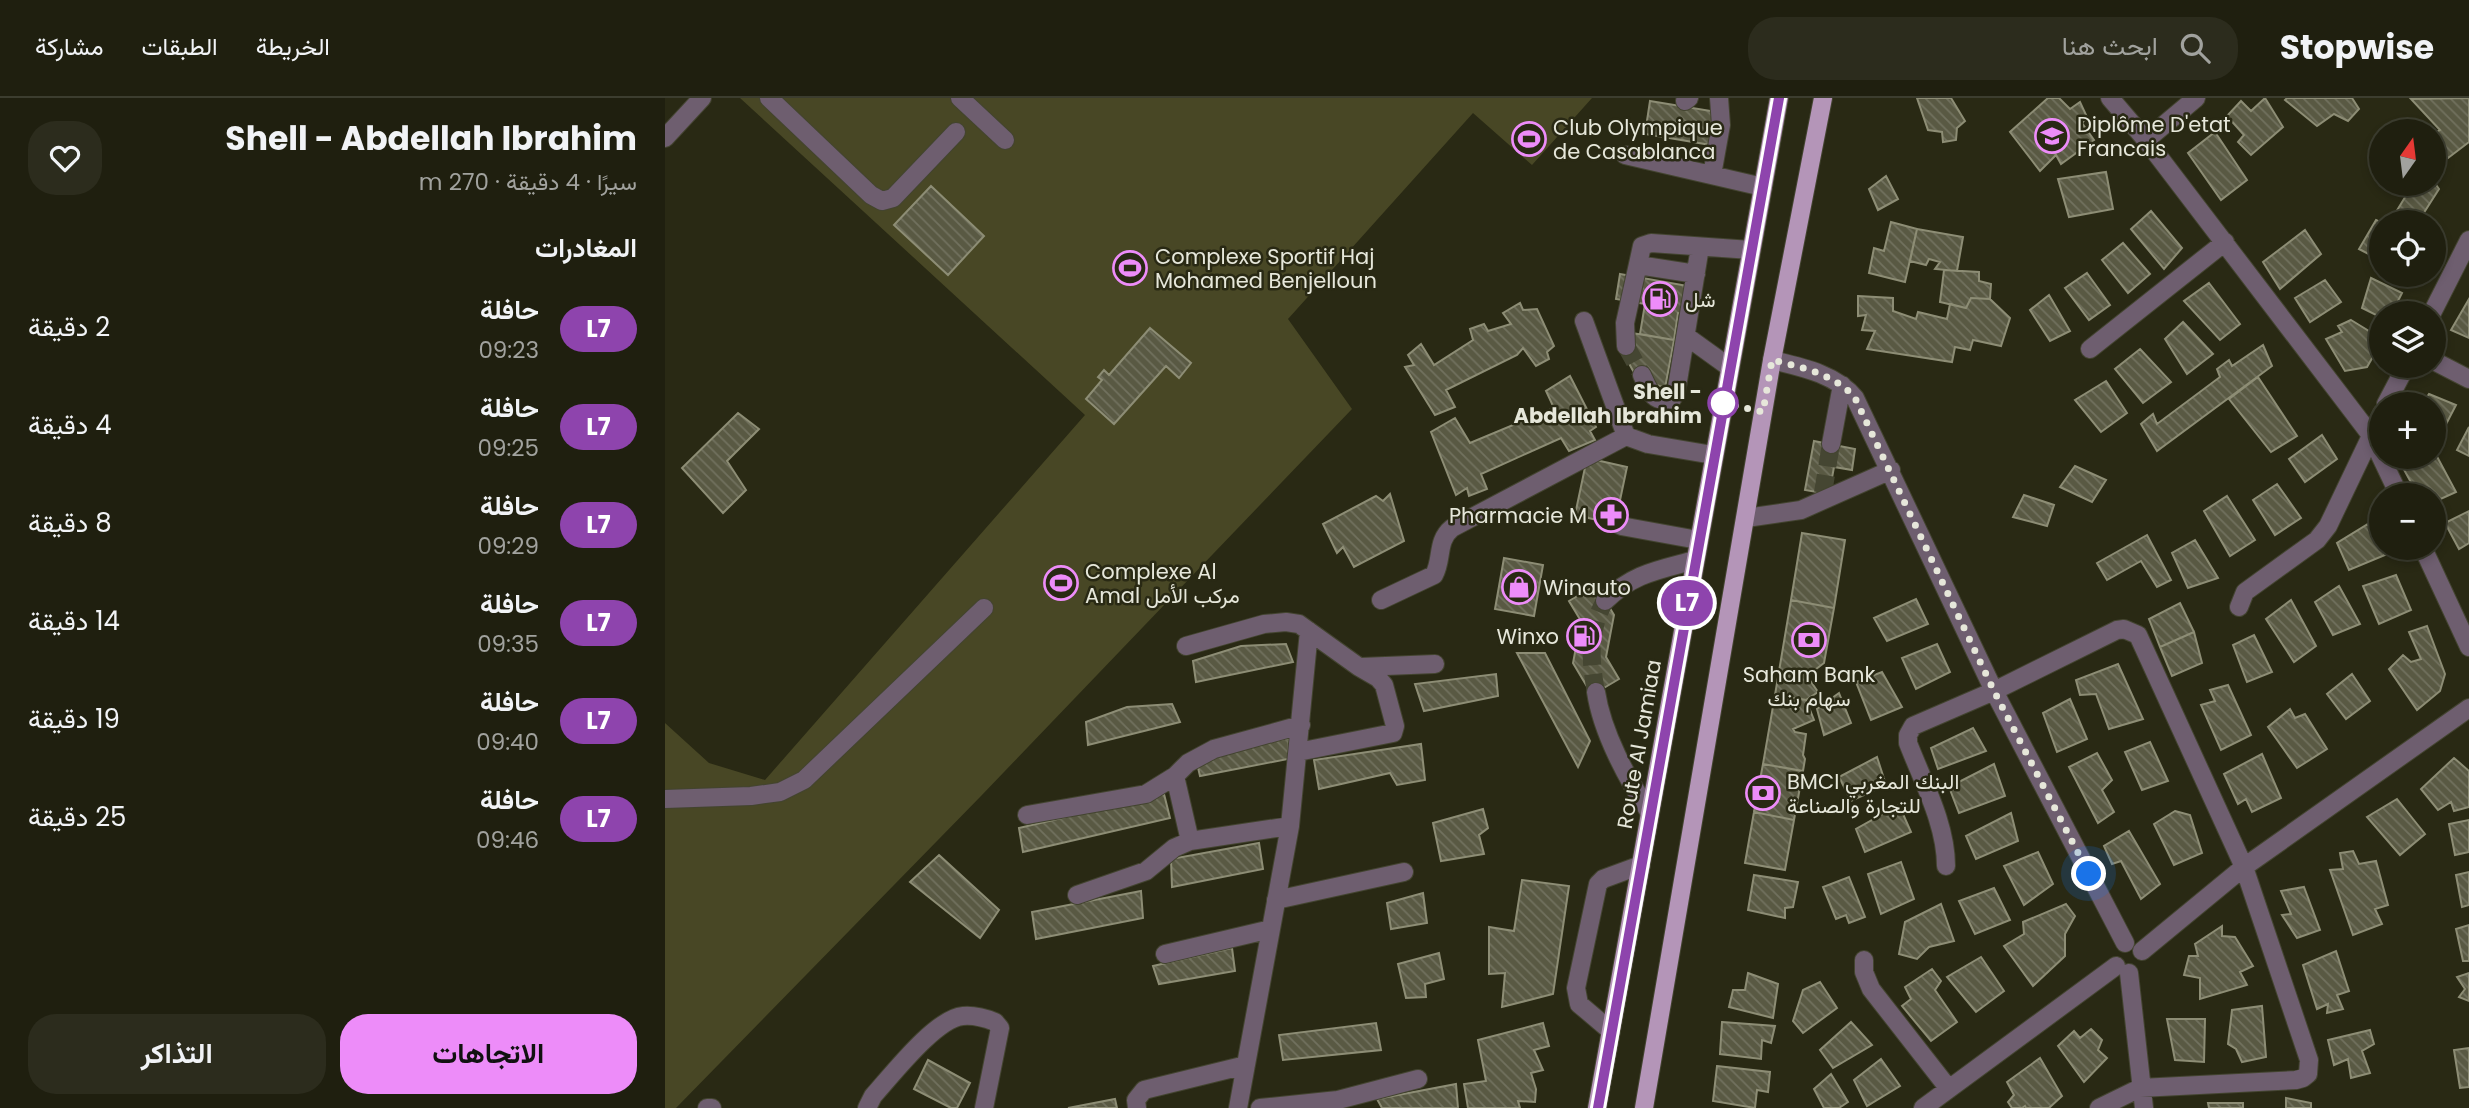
<!DOCTYPE html>
<html lang="ar">
<head>
<meta charset="utf-8">
<style>
  :root { --surface:#1f1f0f; --page:#2c2c1d; --text:#f1f3f6; --muted:#a1a29e; --line:#3c3d2f; --accent:#ed8cf9 }
  body { margin:0; font-family:Poppins,Vazirmatn,sans-serif; background:var(--page); color:var(--text); direction:rtl; height:100vh; display:flex; flex-direction:column; font-size:26px; white-space:nowrap }
  * { box-sizing:border-box; margin:0 }
  p { font-size:23px; color:var(--muted) }
  .icon { flex:none; width:38px; height:38px; fill:none; stroke:currentColor; stroke-width:2; stroke-linecap:round; stroke-linejoin:round }
  .map { position:relative; flex:1; overflow:hidden; direction:ltr }
  .side { display:flex; flex-direction:column; background:var(--surface); width:665px }
  .side>* { flex:none }
  .badge { padding:0 14px; border-radius:23px; font-size:24px; line-height:46px }
  .needle { width:46px; rotate:14deg }
  .controls { position:absolute; left:1704px; top:21px; display:grid; gap:14px }
  .controls a { display:grid; place-items:center; width:77px; height:77px; border-radius:50%; background:var(--surface); box-shadow:0 4px 10px #0003,0 0 0 2px var(--line); font-size:35px }
  .you { position:absolute; width:35px; height:35px; margin:-18px; border:5px solid #fff; border-radius:50%; background:#1a73e8; box-shadow:0 0 0 10px #1a73e833 }
  .map>.badge { position:absolute; translate:-50% -50%; box-shadow:0 0 0 4px #fff }
  h2 { padding:0 28px; font-size:26px; line-height:63px }
  .round { display:grid; place-items:center; flex:none; width:74px; height:74px; border-radius:28px; background:var(--page) }
  .summary { display:flex; align-items:center; justify-content:space-between; height:119px; padding:0 28px }
  h1 { font-size:33px; font-weight:700; line-height:52px }
  .action { display:flex; gap:14px; margin-top:auto; padding:14px 28px }
  .action a { flex:1; height:80px; border-radius:28px; background:var(--accent); color:#111; font-size:28px; font-weight:700; line-height:80px; text-align:center }
  .action a+a { background:var(--page); color:var(--text) }
  ul { padding:0; list-style:none }
  li { display:flex; align-items:center; gap:21px; height:98px; padding:0 28px }
  li div { flex:1 }
  li b { display:block; font-size:26px }
  li em { font-style:normal }
  li .badge { min-width:77px; font-weight:700; text-align:center }
  header { display:flex; align-items:center; gap:42px; box-sizing:border-box; height:98px; padding:0 35px; background:var(--surface); border-bottom:2px solid var(--line) }
  header strong { font-size:33px }
  nav { display:flex; gap:38px; margin-inline-start:auto; font-size:24px }
  .search { width:490px; height:63px; background:var(--page); display:flex; align-items:center; gap:18px; box-sizing:border-box; padding:0 24px; border-radius:28px; color:var(--muted); font-size:26px }
  main { display:flex; flex:1; min-height:0 }
  .map>svg:first-child { display:block }
  .grass { fill:#484725 }
  .building { fill:url(#building-back-hatch); stroke:#8d8d75; stroke-width:2 }
  .lines { fill:none; stroke-linecap:round; stroke-linejoin:round }
  .minor-tunnel { stroke:#454632; stroke-width:18; stroke-dasharray:18 9; stroke-linecap:butt }
  .minor-casing { stroke:#434430; stroke-width:20 }
  .major-casing { stroke:#434430; stroke-width:20 }
  .minor { stroke:#6e5e6f; stroke-width:18 }
  .major { stroke:#b495b8; stroke-width:18 }
  .line-casing { stroke:#fff; stroke-width:16 }
  .line { stroke:#8e44ad; stroke-width:10 }
  .walk { stroke:#e6e7da; stroke-width:7; stroke-dasharray:0 12.6 }
  .stop-dot { fill:#fff; stroke:#8e44ad; stroke-width:3.5 }
  .labels { text-anchor:middle; dominant-baseline:central; stroke-width:5; stroke-linejoin:round; paint-order:stroke }
  .poi-label { font-size:21px; fill:#e6e7da; stroke:#292914; text-anchor:start }
  .stop-label { font-size:21px; font-weight:bold; fill:#e6e7da; stroke:#292914; text-anchor:end }
  .street-label { font-size:21px; fill:#e6e7da; stroke:#292914 }
</style>
</head>
<body>
<header>
<strong>Stopwise</strong>
<div class="search"><svg class="icon" aria-label="search" viewBox="0 0 24 24"><circle cx="10" cy="10" r="6"/><path d="M15 15l6 6"/></svg>ابحث هنا</div>
<nav><a>الخريطة</a><a>الطبقات</a><a>مشاركة</a></nav>
</header>
<main>
<div class="map">
<svg width="1804" height="1010" viewBox="0 0 1804 1010">
  <defs>
    <pattern id="building-back-hatch" width="6" height="6" patternUnits="userSpaceOnUse" patternTransform="scale(1.75)"><rect width="6" height="6" fill="#595943"/><path d="M-1 5l2 2M0 0l6 6M5-1l2 2" fill="none" stroke="#71715e"/></pattern>
  </defs>
  <rect width="100%" height="100%" fill="#292914"/>
  <!-- grass -->
  <path class="grass" d="M75,0H927L867,67L808,15L623,221L687,311L316,698L11,1010H0V625L44,665L100,682L420,317Z"/>
  <!-- building -->
  <path class="building" d="M1252,0H1286L1300,23L1292,30L1291,42L1278,44L1277,34L1263,32Z
    M1383,0H1394L1405,11L1415,4L1422,19L1417,25L1429,42L1396,66L1391,57L1375,73L1345,34Z
    M1600,0L1618,29L1586,57L1573,44L1579,37L1562,18L1576,3L1586,13Z
    M1622,0H1687L1694,11L1683,23L1669,16L1652,28L1620,2Z
    M1804,0V44L1783,60L1769,47V35L1775,32L1746,1Z
    M985,3L1052,14L1046,47L980,36Z
    M1550,34L1582,82L1556,102L1523,55Z
    M1441,74L1448,111L1404,119L1393,81Z
    M1221,78L1233,101L1213,112L1204,91Z
    M1769,84L1774,91L1753,124L1731,114L1742,96L1735,86Z
    M266,88L319,138L283,177L229,127Z
    M1486,113L1517,150L1499,171L1466,131Z
    M1711,122L1717,125V163L1694,151Z
    M1226,124L1252,131L1240,184L1204,175L1209,150L1219,153Z
    M1252,131L1298,139L1292,173L1270,171L1275,164L1264,161L1261,167L1245,163Z
    M1640,132L1656,156L1615,191L1598,164Z
    M1458,145L1485,176L1463,195L1437,162Z
    M1279,172L1314,174V183L1326,186L1325,201L1306,200L1301,210L1275,204Z
    M1422,175L1445,207L1424,222L1400,190Z
    M955,176L1034,190L1029,217L1013,215L1009,242L975,236L980,206L951,201Z
    M1706,180L1737,195L1727,215H1717V220L1697,210Z
    M1660,182L1676,204L1645,224L1630,200Z
    M1544,185L1575,226L1555,242L1519,203Z
    M1384,197L1405,233L1385,243L1365,212Z
    M1193,198L1228,200V213L1251,221L1253,214L1282,221L1285,206L1301,210L1306,200L1325,201L1345,220L1336,248L1308,242L1305,252L1290,249L1287,264L1202,251L1210,233L1197,232L1201,217L1193,218Z
    M1804,201V240L1786,232Z
    M855,205L858,212L872,211L889,248L882,254L884,261L871,268L858,250L852,257L781,292L790,309L770,317L740,269L749,267L743,257L756,246L769,267L808,242L805,231L819,226L823,233L846,226L838,215Z
    M1686,222L1717,241V243L1702,269L1680,273L1661,241L1677,234L1673,228Z
    M1518,224L1548,256L1522,276L1500,241Z
    M485,230L526,265L514,280L501,268L449,326L421,301L437,282L433,279L439,272L444,277Z
    M967,235L1009,242L1000,290L972,280L956,251Z
    M1598,247L1607,268L1492,353L1476,326L1488,316L1492,326L1555,279L1552,271L1564,262L1567,268Z
    M1475,251L1506,284L1478,305L1450,271Z
    M905,278L931,329L925,333L930,342L904,353L896,340L816,376L822,391L804,398L802,390L791,397L766,334L790,320L805,345L889,310L881,293Z
    M1593,279L1632,338L1606,354L1564,301Z
    M1441,283L1462,315L1436,334L1410,302Z
    M1764,296L1791,307L1776,336L1769,333V306H1757Z
    M73,315L94,331L62,363L81,392L58,415L17,370Z
    M1804,329V358L1792,352Z
    M1657,337L1672,361L1640,384L1624,361Z
    M1149,343L1190,351L1187,372L1169,369L1164,396L1140,392Z
    M1769,353L1791,394L1769,404V397H1753L1732,359H1769Z
    M922,360L962,369L950,426L910,417Z
    M1410,368L1441,382L1427,404L1395,389Z
    M1612,386L1636,420L1610,437L1588,402Z
    M725,396L739,443L689,469L678,449L672,455L658,426L711,398L718,403Z
    M1359,397L1389,407L1382,428L1348,419Z
    M1562,398L1590,442L1565,458L1539,413Z
    M1804,413V445L1794,451L1780,425Z
    M1703,426L1720,457L1684,472L1672,445Z
    M1137,435L1180,442L1169,510L1126,502Z
    M1482,437L1506,482L1492,489L1476,463L1442,482L1432,465Z
    M1530,442L1553,480L1523,490L1507,455Z
    M839,460L878,467L869,518L830,511Z
    M1731,477L1746,512L1714,526L1698,488Z
    M931,487L949,517L941,559L954,581L927,597L908,565L916,523L904,503Z
    M1674,488L1695,526L1668,537L1650,504Z
    M1251,501L1263,526L1222,543L1209,520Z
    M1126,502L1169,510L1159,565L1142,578L1153,594L1141,602L1110,597Z
    M1626,502L1651,548L1629,564L1601,521Z
    M1515,505L1529,534L1495,549L1484,521Z
    M1762,528L1780,576L1775,593L1752,612L1724,571L1738,557L1746,564L1756,561L1744,534Z
    M1529,534L1537,565L1507,578L1495,549Z
    M1589,537L1607,574L1582,584L1568,547Z
    M621,546L628,564L531,584L528,563L576,548Z
    M1272,546L1285,574L1251,591L1237,560Z
    M852,555H880L925,643L913,669Z
    M1453,566L1478,621L1444,631L1431,596L1415,597L1411,582Z
    M1217,574L1237,609L1206,622L1191,584Z
    M831,576L833,598L759,613L750,586Z
    M1687,576L1705,603L1681,621L1662,596Z
    M1563,587L1586,637L1556,652L1536,607L1550,603L1545,592Z
    M1174,595L1186,625L1159,637L1152,611Z
    M1110,597L1141,602L1149,622L1128,631L1130,634L1141,636L1138,657L1140,661L1138,673L1098,666Z
    M1405,601L1422,641L1392,654L1378,615Z
    M507,606L515,624L423,647L421,624L462,609Z
    M1625,611L1630,620L1640,616L1662,651L1632,670L1603,629Z
    M1308,630L1321,653L1273,671L1266,650Z
    M624,640L623,661L535,678L531,661Z
    M1485,644L1503,683L1477,692L1460,654Z
    M756,646L760,682L732,687L725,675L654,691L649,662Z
    M1432,655L1447,682L1437,692L1449,714L1433,725L1404,669Z
    M1597,656L1616,700L1587,714L1581,701L1573,706L1559,676Z
    M1212,659L1221,687L1186,703L1174,679Z
    M1789,660L1804,673V709L1789,713L1786,704L1773,712L1756,691Z
    M1098,666L1138,673L1129,722L1089,714Z
    M1329,666L1340,698L1294,715L1284,689Z
    M499,696L505,720L358,754L354,730Z
    M1732,701L1760,736L1735,757L1702,719Z
    M1234,707L1246,734L1200,754L1191,731Z
    M818,711L823,730L814,737L819,756L776,763L768,725Z
    M1510,713L1525,717L1537,755L1509,767L1489,726Z
    M1089,714L1129,722L1120,772L1080,765Z
    M1346,715L1353,743L1311,761L1301,738Z
    M1804,722V754L1790,757L1784,726Z
    M1464,733L1495,786L1476,801L1456,763L1447,766L1439,748Z
    M594,745L598,771L507,789L506,761Z
    M1688,753L1694,766L1711,763L1723,807L1710,811L1717,826L1688,837L1665,772L1678,771L1675,755Z
    M1373,754L1388,786L1359,807L1339,768Z
    M274,757L334,812L315,840L245,784Z
    M1236,764L1249,801L1216,816L1203,776Z
    M1804,774V807L1797,809L1791,777Z
    M1089,777L1133,784L1128,809L1120,810V820L1083,812Z
    M1184,779L1200,819L1184,825L1181,817L1171,821L1158,789Z
    M857,782L904,788L888,896L837,909L840,875L824,876V829L849,833Z
    M1639,789L1655,832L1632,840L1617,817L1626,816L1616,793Z
    M1329,790L1345,822L1310,836L1294,803Z
    M476,793L478,820L371,841L367,814Z
    M758,795L762,825L726,831L722,805Z
    M1276,806L1289,843L1264,849L1252,861L1234,856L1240,824Z
    M1401,806L1410,818L1400,836V858L1368,888L1339,848L1359,836L1358,824Z
    M1804,827V863H1798L1791,831Z
    M1557,828V838L1570,839L1588,868L1575,874L1582,887L1535,901V880L1519,877L1524,858H1533L1530,846Z
    M567,850L570,873L494,886L488,868Z
    M1671,853L1684,893L1672,897L1678,911L1662,915L1663,906L1652,911L1638,867Z
    M774,855L779,881L760,886L761,899L741,900L733,866Z
    M1316,859L1339,893L1311,914L1282,879Z
    M1267,871L1276,883L1270,892L1292,924L1266,943L1237,908L1246,901L1240,889Z
    M1083,875L1113,886L1108,920L1064,909L1068,892H1080Z
    M1804,875V903L1794,899L1800,891L1792,879Z
    M1155,884L1172,910L1138,935L1128,923L1138,892Z
    M1597,908L1601,959L1577,964L1571,951L1563,946L1567,912Z
    M1502,921H1540L1539,964L1510,962Z
    M1057,924L1110,928L1106,945L1097,942L1096,961L1055,956Z
    M1186,924L1207,947L1168,970L1155,952Z
    M711,925L716,952L618,962L614,937Z
    M878,925L884,948L869,952L878,972L866,975L871,991L870,1004L853,1003L855,1010H803L799,986L821,983L813,942Z
    M1426,931L1437,942L1433,952L1442,960L1419,984L1393,948L1409,933L1415,940Z
    M1705,932L1709,946L1697,953L1705,975L1686,980L1683,961L1669,967L1663,942Z
    M1804,950V989L1795,990L1789,952Z
    M1375,960L1397,998L1384,1010H1361L1360,1008L1357,1010H1347L1343,1004L1349,997L1342,984Z
    M1216,961L1235,988L1202,1008L1189,982Z
    M263,962L305,985L292,1010H286L249,991Z
    M1052,968L1105,974L1103,994L1092,992L1090,1010L1048,1003Z
    M1166,976L1183,1004L1174,1010H1159L1149,991Z
    M791,986L793,1010H717L712,1001Z
    M1621,1000L1646,1005V1010H1621Z
    M450,1001L452,1010H403Z
    M1543,1005H1578V1010H1544Z"/>
  <g class="lines">
    <!-- minor-tunnel -->
    <path class="minor-tunnel" d="M961,248L977,277
      M1158,395L1166,346
      M931,594C925,562 923,532 940,503"/>
    <!-- minor casing -->
    <g class="minor-casing">
      <path id="minor" d="M104,0L206,97L217,103L228,100L291,34
        M295,0L340,42
        M1445,0L1481,42L1705,336L1734,397
        M1020,3L1024,0
        M0,40L37,0
        M1481,42L1531,0
        M960,57L1098,89
        M1047,77L1056,27L1054,0
        M973,167L1031,176
        M1767,215L1804,142
        M919,223L961,338
        M1021,238L1064,269
        M961,248L960,225L977,148L986,145L1086,152
        M1425,251L1560,144
        M1107,262C1136,269 1171,276 1190,300L1329,593L1460,845
        M1769,263L1804,281
        M977,277C984,292 988,306 1007,301L1011,295L1035,149
        M1721,306L1741,268
        M1166,346L1177,287
        M1081,420L1136,412L1226,372
        M956,428L1033,442
        M1758,450L1804,549
        M716,502L769,477C778,461 771,443 787,430L961,338L983,346L1048,357
        M940,503C968,475 994,472 1030,462
        M1574,509L1580,494L1652,442L1663,428L1717,315
        M521,548L599,526L621,524L634,526L694,569L713,580L719,587L730,628L728,635L633,654
        M696,569L770,566
        M931,594C937,634 962,681 985,715
        M510,678L525,743
        M0,701L86,698L115,694L139,682L319,510
        M362,717L481,696L510,678L523,665L549,651L636,627
        M1281,768C1281,726 1258,684 1243,645V637L1248,628L1329,593L1452,532L1459,531L1473,537L1579,769L1644,962L1643,976L1638,980L1631,982L1475,990L1434,1010
        M412,797L481,773L509,750L525,743L625,728
        M611,802L739,774
        M1477,853L1579,769L1804,610
        M500,856L606,831
        M1199,862V874L1206,891L1284,991
        M1464,875L1479,1010
        M946,933L914,906L911,890L933,786L938,781L976,767
        M42,1010H47
        M202,1010L208,998C227,977 271,920 298,918C309,917 320,920 330,924L335,930L319,1010
        M472,1010L471,1002L479,992L581,967
        M573,1010L625,728L644,533
        M595,1010L673,1002L753,981
        M1258,1010L1451,868"/>
    </g>
    <!-- major casing -->
    <g class="major-casing">
      <path id="major" d="M932,1010L1114,0
        M979,1010L1107,262L1158,0"/>
    </g>
    <!-- minor -->
    <use href="#minor" class="minor"/>
    <!-- major -->
    <use href="#major" class="major"/>
  </g>
  <g class="lines">
    <!-- line casing -->
    <g class="line-casing">
      <path id="line" d="M933,1010L1114,0"/>
    </g>
    <!-- line -->
    <use href="#line" class="line"/>
    <!-- walk -->
    <path class="walk" d="M1058,305L1098,314L1107,262C1136,269 1170,276 1190,300L1329,593L1424,776"/>
  </g>
  <!-- icons -->
  <defs>
    <g id="school-ring" transform="scale(1.75)"><circle r="9.5" fill="#292914" stroke="#ed8cf9" stroke-width="1.5"/><path d="M0-5L7-2L0 1L-7-2ZM-4 1L0 2.5L4 1V4Q0 6-4 4Z" fill="#ed8cf9"/></g>
    <g id="stadium-ring" transform="scale(1.75)"><circle r="9.5" fill="#292914" stroke="#ed8cf9" stroke-width="1.5"/><path d="M0-5a6.5 5 0 1 0 0 10a6.5 5 0 1 0 0-10ZM-3.5-1.8h7v3.6h-7Z" fill="#ed8cf9"/></g>
    <g id="fuel-ring" transform="scale(1.75)"><circle r="9.5" fill="#292914" stroke="#ed8cf9" stroke-width="1.5"/><path d="M-5.5-6h7V0h2V4h1.3V-2.5L3-4.5l.8-.8L6-3V5H2.5V1h-1V6h-7ZM-4.2-4.7v3.2H.2V-4.7Z" fill="#ed8cf9"/></g>
    <g id="pharmacy-ring" transform="scale(1.75)"><circle r="9.5" fill="#292914" stroke="#ed8cf9" stroke-width="1.5"/><path d="M-2-6h4v4h4v4h-4v4h-4v-4h-4v-4h4Z" fill="#ed8cf9"/></g>
    <g id="shop-ring" transform="scale(1.75)"><circle r="9.5" fill="#292914" stroke="#ed8cf9" stroke-width="1.5"/><path d="M-5-2.5h2.3a2.7 3.5 0 0 1 5.4 0H5L5.5 6h-11ZM-1.5-2.5h3a1.5 2.3 0 0 0-3 0Z" fill="#ed8cf9"/></g>
    <g id="bank-ring" transform="scale(1.75)"><circle r="9.5" fill="#292914" stroke="#ed8cf9" stroke-width="1.5"/><path d="M-6-4H6V4H-6ZM0-2.3a2.3 2.3 0 1 0 0 4.6a2.3 2.3 0 1 0 0-4.6Z" fill="#ed8cf9"/></g>
  </defs>
  <g fill-rule="evenodd">
    <use href="#school-ring" x="1387" y="38"/>
    <use href="#stadium-ring" x="864" y="41"/>
    <use href="#stadium-ring" x="465" y="170"/>
    <use href="#fuel-ring" x="995" y="201"/>
    <use href="#pharmacy-ring" x="946" y="417"/>
    <use href="#stadium-ring" x="396" y="485"/>
    <use href="#shop-ring" x="854" y="489"/>
    <use href="#fuel-ring" x="919" y="538"/>
    <use href="#bank-ring" x="1144" y="542"/>
    <use href="#bank-ring" x="1098" y="695"/>
  </g>
  <!-- markers -->
  <circle class="stop-dot" cx="1058" cy="305" r="14"/>
  <g class="labels">
    <!-- poi labels -->
    <g class="poi-label">
      <text x="1412" y="26">Diplôme D'etat<tspan x="1412" dy="24">Francais</tspan></text>
      <text x="888" y="29">Club Olympique<tspan x="888" dy="24">de Casablanca</tspan></text>
      <text x="490" y="158">Complexe Sportif Haj<tspan x="490" dy="24">Mohamed Benjelloun</tspan></text>
      <text x="1020" y="201">شل</text>
      <text x="922" y="417" text-anchor="end">Pharmacie M</text>
      <text x="420" y="473">Complexe Al<tspan x="420" dy="24">Amal مركب الأمل</tspan></text>
      <text x="878" y="489">Winauto</text>
      <text x="894" y="538" text-anchor="end">Winxo</text>
      <text x="1144" y="576" text-anchor="middle">Saham Bank<tspan x="1144" dy="24">سهام بنك</tspan></text>
      <text x="1122" y="683">BMCI البنك المغربي<tspan x="1122" dy="24">للتجارة والصناعة</tspan></text>
    </g>
    <!-- stop labels -->
    <g class="stop-label">
      <text x="1037" y="293">Shell -<tspan x="1037" dy="24">Abdellah Ibrahim</tspan></text>
    </g>
    <!-- street labels -->
    <g class="street-label">
      <text transform="translate(974 646) rotate(-80)">Route Al Jamiaa</text>
    </g>
  </g>
</svg>
<div class="controls">
<a><svg class="needle" viewBox="-14 -14 28 28"><path d="M0-13l5 13h-10z" fill="#e53935"/><path d="M0 13l5-13h-10z" fill="#a1a29e"/></svg></a>
<a><svg class="icon" aria-label="locate" viewBox="0 0 24 24"><circle cx="12" cy="12" r="6"/><path d="M12 2v4M12 18v4M2 12h4M18 12h4"/></svg></a>
<a><svg class="icon" aria-label="layers" viewBox="0 0 24 24"><path d="M12 4l9 5-9 5-9-5zM3 14l9 5 9-5"/></svg></a>
<a>+</a>
<a>−</a>
</div>
<div class="you" style="left:1424px;top:776px"></div>
<b class="badge" style="left:1022px;top:505px;background:#8e44ad;color:#fff">L7</b>
</div>
<section class="side">
<div class="summary"><div><h1>Shell - Abdellah Ibrahim</h1><p>سيرًا · 4 دقيقة · 270 m</p></div><a class="round"><svg class="icon" aria-label="heart" viewBox="0 0 24 24"><path d="M12 20l-8-8c-3-5 5-10 8-4 3-6 11-1 8 4z"/></svg></a></div>
<h2>المغادرات</h2>
<ul>
<li><span class="badge" style="background:#8e44ad;color:#fff">L7</span><div><b>حافلة</b><p>09:23</p></div><em>2 دقيقة</em></li>
<li><span class="badge" style="background:#8e44ad;color:#fff">L7</span><div><b>حافلة</b><p>09:25</p></div><em>4 دقيقة</em></li>
<li><span class="badge" style="background:#8e44ad;color:#fff">L7</span><div><b>حافلة</b><p>09:29</p></div><em>8 دقيقة</em></li>
<li><span class="badge" style="background:#8e44ad;color:#fff">L7</span><div><b>حافلة</b><p>09:35</p></div><em>14 دقيقة</em></li>
<li><span class="badge" style="background:#8e44ad;color:#fff">L7</span><div><b>حافلة</b><p>09:40</p></div><em>19 دقيقة</em></li>
<li><span class="badge" style="background:#8e44ad;color:#fff">L7</span><div><b>حافلة</b><p>09:46</p></div><em>25 دقيقة</em></li>
</ul>
<div class="action"><a>الاتجاهات</a><a>التذاكر</a></div>
</section>
</main>
</body>
</html>
